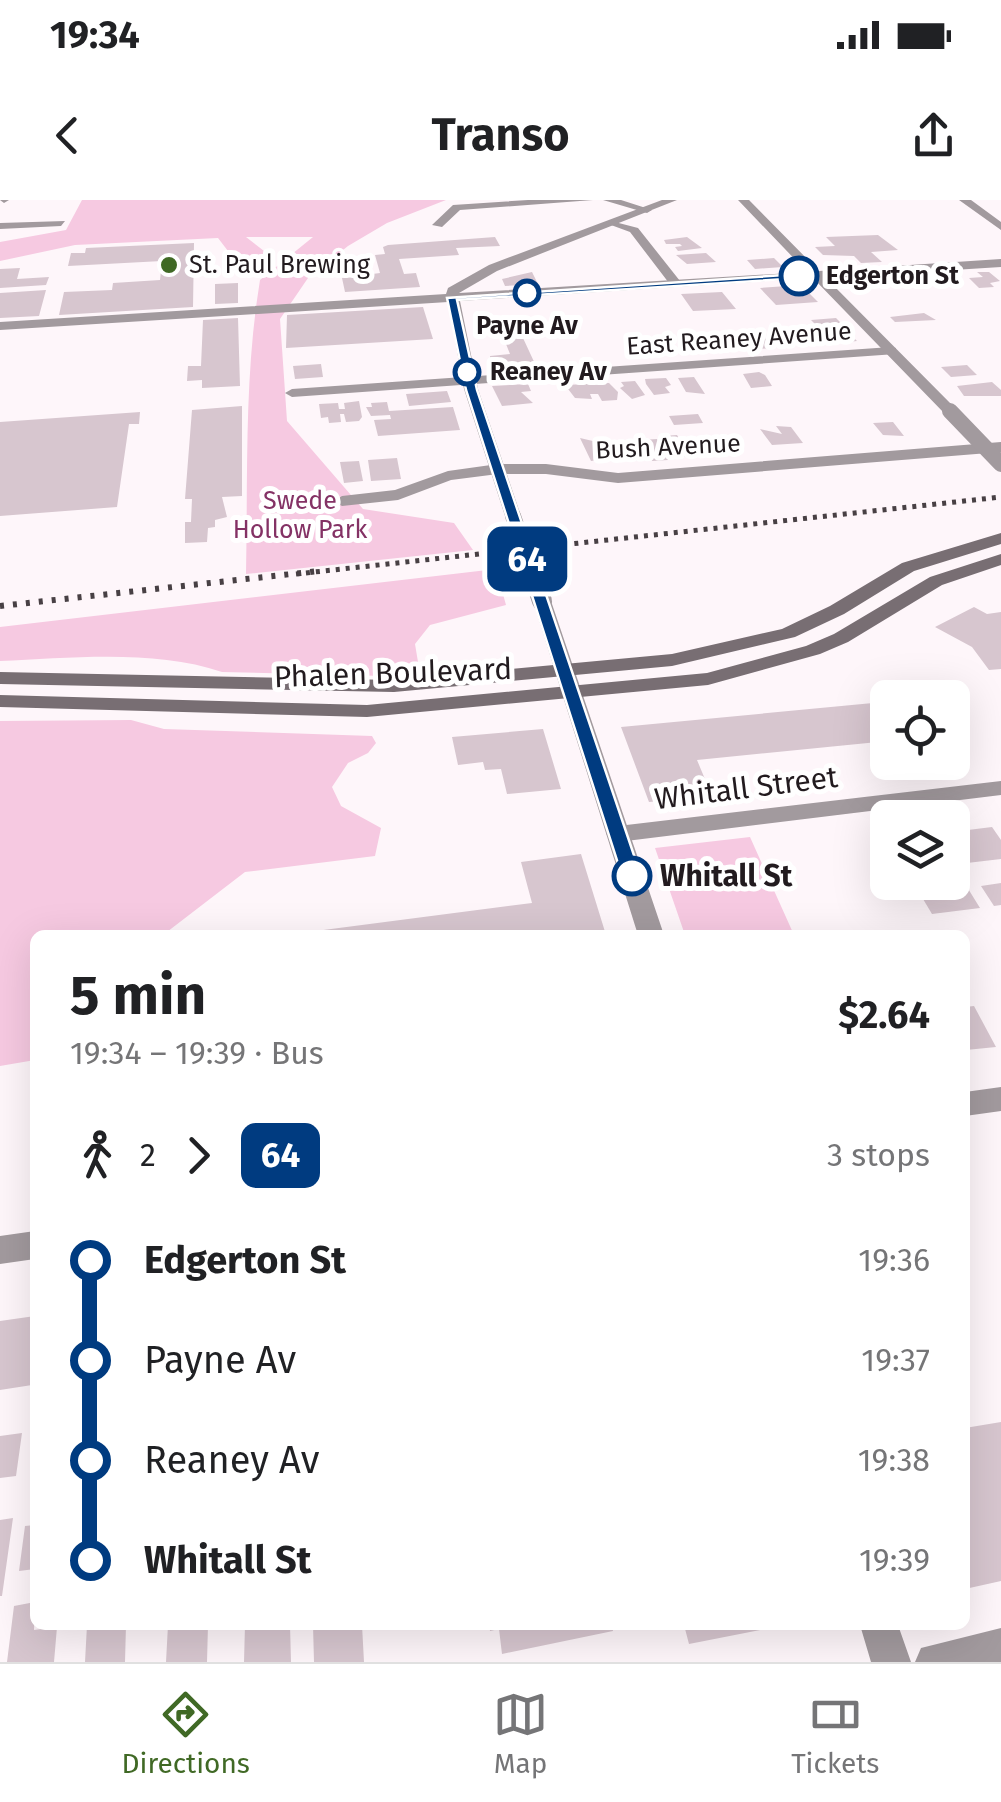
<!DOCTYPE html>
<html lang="en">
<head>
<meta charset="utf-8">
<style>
  :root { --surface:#fff; --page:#f2f2f2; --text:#202124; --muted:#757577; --line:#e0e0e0; --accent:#406925 }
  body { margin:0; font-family:"Fira Sans",sans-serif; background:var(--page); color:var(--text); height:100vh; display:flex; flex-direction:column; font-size:38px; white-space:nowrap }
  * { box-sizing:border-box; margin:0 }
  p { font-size:32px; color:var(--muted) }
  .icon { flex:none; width:55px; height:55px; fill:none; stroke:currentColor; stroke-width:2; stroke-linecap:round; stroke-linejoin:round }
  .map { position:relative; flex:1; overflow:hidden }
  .details { position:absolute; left:30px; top:730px; width:940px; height:700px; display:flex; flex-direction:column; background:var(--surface); border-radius:15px; box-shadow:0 10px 40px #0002 }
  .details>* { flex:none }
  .badge { padding:0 20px; border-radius:15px; font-size:35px; line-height:65px }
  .controls { position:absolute; left:870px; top:480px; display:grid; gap:20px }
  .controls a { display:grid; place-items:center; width:100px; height:100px; border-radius:15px; background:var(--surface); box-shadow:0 10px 40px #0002; font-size:50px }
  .map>.badge { position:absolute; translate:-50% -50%; box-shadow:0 0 0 5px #fff }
  .legs { display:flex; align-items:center; gap:15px; height:110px; padding:0 40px; font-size:32px }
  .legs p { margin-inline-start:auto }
  .summary { display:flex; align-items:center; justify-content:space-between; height:170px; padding:0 40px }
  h1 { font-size:55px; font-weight:700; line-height:75px }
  ul { padding:0 40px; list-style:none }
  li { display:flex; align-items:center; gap:35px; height:100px; font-size:38px }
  li i { display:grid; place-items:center; width:15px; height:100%; margin:0 12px; background:currentColor }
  li i::after { content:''; width:25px; height:25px; margin:-12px; border:8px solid; border-radius:50%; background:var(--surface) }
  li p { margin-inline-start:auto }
  li:first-child i { background:linear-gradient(#0000 50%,currentColor 0) }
  li:last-child i { background:linear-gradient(currentColor 50%,#0000 0) }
  .status { display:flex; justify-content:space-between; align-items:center; height:70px; padding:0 50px; background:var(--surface); direction:ltr }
  .status svg { height:28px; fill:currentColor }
  header { display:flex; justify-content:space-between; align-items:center; height:130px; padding:0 40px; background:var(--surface); font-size:45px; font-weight:700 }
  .tab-bar { display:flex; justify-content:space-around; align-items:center; height:140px; border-top:2px solid var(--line); background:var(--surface); font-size:28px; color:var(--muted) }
  .tab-bar a { display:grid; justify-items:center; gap:5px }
  .tab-bar .on { color:var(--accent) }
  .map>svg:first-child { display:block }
  .green { fill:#f6c9e1 }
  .building { fill:#d7c6cf }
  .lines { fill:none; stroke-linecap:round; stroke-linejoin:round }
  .minor { fill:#a29a9e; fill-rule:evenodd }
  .tertiary { fill:#a29a9e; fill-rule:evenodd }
  .secondary { fill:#786e73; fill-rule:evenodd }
  .rail-far1 { stroke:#484044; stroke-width:5; stroke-dasharray:4 6; stroke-linecap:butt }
  .rail { stroke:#484044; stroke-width:6; stroke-dasharray:4 9; stroke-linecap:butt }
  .tertiary-bridge-far1 { stroke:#a29a9e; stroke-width:16 }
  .tertiary-bridge { stroke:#a29a9e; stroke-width:20 }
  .line-1 { fill:#003b80; stroke:#fff; stroke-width:2.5 }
  .poi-dot { fill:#406925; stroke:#fff; stroke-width:4 }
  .stop-1-dot { fill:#fff; stroke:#003b80; stroke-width:5 }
  .labels { text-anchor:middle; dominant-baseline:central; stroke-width:10; stroke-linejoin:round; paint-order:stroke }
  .far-poi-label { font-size:25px; fill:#221b1f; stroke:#fff; text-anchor:start }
  .far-stop-label { font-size:25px; font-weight:bold; fill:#221b1f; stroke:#fff; text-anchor:start }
  .far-street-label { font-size:25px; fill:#221b1f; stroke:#fff }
  .far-park-label { font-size:25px; fill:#843265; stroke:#fff }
  .street-label { font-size:30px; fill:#221b1f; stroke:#fff }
  .stop-label { font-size:30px; font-weight:bold; fill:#221b1f; stroke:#fff; text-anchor:start }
</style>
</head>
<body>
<div class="status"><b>19:34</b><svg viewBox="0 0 49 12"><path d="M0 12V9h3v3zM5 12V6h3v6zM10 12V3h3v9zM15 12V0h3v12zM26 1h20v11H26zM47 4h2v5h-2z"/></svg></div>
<header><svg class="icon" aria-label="back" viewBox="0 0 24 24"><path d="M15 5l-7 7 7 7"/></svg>Transo<svg class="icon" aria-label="share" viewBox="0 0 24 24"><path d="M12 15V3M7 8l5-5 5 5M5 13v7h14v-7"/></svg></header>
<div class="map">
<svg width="1001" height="1462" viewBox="0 0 1001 1462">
  <rect width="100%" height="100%" fill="#fef6fa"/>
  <!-- green -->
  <path class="green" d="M82,0H446L387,23L348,46L308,78L280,119L287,221L363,309L454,323L473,350L246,374C248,275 244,177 260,80L313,37H246L264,51V60L247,70L227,66L228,51L218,38L75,45L0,61V42L66,30Z
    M496,369L506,405L430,425L415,444L418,462L405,473L385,476L222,472C155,449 71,458 0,461V427Z
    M131,520L164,529L372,536L376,543L368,553L348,563L332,587L341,606L381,628L375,656L245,672L163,735H35V860L0,866V521Z
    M750,637L794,735H685L655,648Z"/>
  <!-- building -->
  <path class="building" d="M878,35L898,50L871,52L882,62L861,63L854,56L823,55L815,47L835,46L826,37Z
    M495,37L500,46L456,48L459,55L399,59L404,74L416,73L420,87L345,92L342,78L380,73L375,55L385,54L383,47L388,45Z
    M687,37L702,48L678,51L675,47L682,46L680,44H666L664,40Z
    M194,43L193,107L59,115L64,92L112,90L113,83L160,80L162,61L68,66L71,53H85L86,48Z
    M706,53L716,62L687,64L676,55Z
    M774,58L783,67L755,69L747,60Z
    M20,68L17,79L49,77L46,85L0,88V69Z
    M532,72L538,84L505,86L502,79Z
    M977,72H989L1000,81L990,83L994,87L979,88L969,78L983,77Z
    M238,83V103L215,104V84Z
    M801,85L818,102L776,105L760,88Z
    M46,90L39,116L0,118V93Z
    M722,92L736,109L693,111L681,94Z
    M423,107L433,139L286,148L287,115Z
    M924,113L936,120L895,122L890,117Z
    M238,118L240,186L202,188V180L187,181L188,166H201L203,120Z
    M836,118L847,129L822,131L811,120Z
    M815,126L825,136L851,135L857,141L809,146L792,128Z
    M760,132L773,148L756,149L744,133Z
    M523,138L536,166L491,169L490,156L510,154L504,139Z
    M321,164L323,177L295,179L293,166Z
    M967,165L977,175L951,177L941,167Z
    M759,172L765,175L772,186L751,188L743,174Z
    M694,177L705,194L686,192L678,178Z
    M666,178L671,185L665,187L670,193L654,195L646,184L645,179Z
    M635,181L645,195L632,199L620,188L624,186L621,182Z
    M992,182L1001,190V196H964L957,186Z
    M609,183L618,192L617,200L602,201L598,194H590L592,199L575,198L565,185Z
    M528,184L531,191L521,192L533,203L502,206L492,186Z
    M447,191L451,202L409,206L406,194Z
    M359,201L362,217L359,221L346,222L344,214H340L341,222L329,223L328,217L321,218L319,204L338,203L339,209H345L344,203Z
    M387,202L389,211L453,207L460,230L378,236L374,220L391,219L390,215L371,216L366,207H372L371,203Z
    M242,206V296L222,297L227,317L215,320V327L208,328L207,342L185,343V322H191L192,299H185L192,210Z
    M140,212L139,224H129L117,307L0,316V222Z
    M698,214L703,223L674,225L669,216Z
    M893,222L904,236L883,235L873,223Z
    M776,226L791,227L803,243L772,245L760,229L782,234Z
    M677,235L689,256L674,258L662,236Z
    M580,238L597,242L607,259L591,261Z
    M657,239L668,260L652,261L641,240Z
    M633,242L638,244L646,260L629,261L622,243Z
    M397,258L401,279L371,281L368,260Z
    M359,261L363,281L344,283L340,262Z
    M974,407L987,414L1001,412V469L989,470L972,447L935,427Z
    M873,503L888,527V541L697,560L712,596L649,602L621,527Z
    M543,529L561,589L507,594L501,569L485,570L483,562L458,565L452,537Z
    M992,627L1001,640V659L967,663L952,642V632Z
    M581,654L606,735H285L532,703L521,662Z
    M1001,683V705L994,706L981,686Z
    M967,687L980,708L932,714L920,694Z
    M974,806L996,847L966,850L965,807Z
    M35,1116L32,1185L0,1190V1121Z
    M1001,1222V1381L965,1389V1228Z
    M22,1233L16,1276L0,1278V1236Z
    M13,1318L2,1396H0V1320Z
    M35,1325V1369L19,1371L25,1326Z
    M35,1402L34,1430L57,1427L54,1462H7L14,1406Z
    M87,1425H126L125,1462H85Z
    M168,1425H208L207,1462H166Z
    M245,1425H290L291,1462H244Z
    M313,1425H362L364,1462H314Z
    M489,1425H612L613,1431L502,1454L499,1429L490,1431Z
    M684,1425H776V1427L689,1444Z"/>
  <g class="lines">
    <!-- minor -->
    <path class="minor" d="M0,0H9L4,3Z
      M528,0H593L460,10L442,27L432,25L453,5Z
      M603,0H621L652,10L647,13Z
      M959,0H971L1001,22V30Z
      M65,21L61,26L0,29V23Z
      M611,21L638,28L680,81V87H672L630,32L611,25Z
      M891,147L896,148V154L292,197L285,193L292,189Z
      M1001,242V252L618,283L546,274H498L451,280L398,300L342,306L334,301L342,296L395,290L448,271L498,264H546L618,273Z
      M1001,581V595L618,642L606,634L618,626Z
      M1001,887V911L965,916V892Z
      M35,1031V1059L0,1064V1036Z
      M1001,1428V1462H915L921,1448Z"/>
    <!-- tertiary -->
    <path class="tertiary" d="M662,0H677L497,71L459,93L807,72L738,0H749L819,71L1001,59V67L826,78L955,208V214H945L813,78L460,101L478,189L521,316L513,321L505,316L464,189L448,102L0,130V122L446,94L448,88L489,65Z
      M542,395L551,401L664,735H638L533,401Z
      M860,1425H898L911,1462H871Z"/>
    <!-- secondary -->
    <path class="secondary" d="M1001,333V344L914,371L844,414L795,437L672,466L394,492L0,484V472L394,480L672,454L782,429L830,406L902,363Z
      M1001,354V365L942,385L848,442L820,454L708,485L367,517L0,507V495L367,505L707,473L806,446L834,434L930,377Z"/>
    <!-- rail-far1 -->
    <path class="rail-far1" d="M296,374L1001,297"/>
    <!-- rail -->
    <path class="rail" d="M0,406L319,371"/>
    <!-- tertiary-bridge-far1 -->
    <path class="tertiary-bridge-far1" d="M950,211L1001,264
      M513,316L533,374"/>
    <!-- tertiary-bridge -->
    <path class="tertiary-bridge" d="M532,371L542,401"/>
  </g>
  <!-- line-1 -->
  <path class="line-1" d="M799,74L802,78L457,100L477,190L641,676L632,682L622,676L466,190L447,98Z"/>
  <!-- markers -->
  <circle class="poi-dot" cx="169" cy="65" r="10"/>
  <g class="stop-1-dot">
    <circle cx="799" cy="76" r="18"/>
    <circle cx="527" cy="93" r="12"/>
    <circle cx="467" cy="172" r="12"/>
    <circle cx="632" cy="676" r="18"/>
  </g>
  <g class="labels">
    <!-- far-poi labels -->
    <g class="far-poi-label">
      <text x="189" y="65">St. Paul Brewing</text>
    </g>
    <!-- far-stop labels -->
    <g class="far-stop-label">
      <text x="826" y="76">Edgerton St</text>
      <text x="527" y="126" text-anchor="middle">Payne Av</text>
      <text x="490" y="172">Reaney Av</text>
    </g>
    <!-- far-street labels -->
    <g class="far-street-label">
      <text transform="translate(739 139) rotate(-4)">East Reaney Avenue</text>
      <text transform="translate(668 247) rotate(-3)">Bush Avenue</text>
    </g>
    <!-- far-park labels -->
    <g class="far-park-label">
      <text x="300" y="301">Swede<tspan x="300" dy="29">Hollow Park</tspan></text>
    </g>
    <!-- street labels -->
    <g class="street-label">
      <text transform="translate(393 473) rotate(-2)">Phalen Boulevard</text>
      <text transform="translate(746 588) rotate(-7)">Whitall Street</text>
    </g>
    <!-- stop labels -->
    <g class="stop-label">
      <text x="660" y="676">Whitall St</text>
    </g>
  </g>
</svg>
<div class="controls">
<a><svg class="icon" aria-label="locate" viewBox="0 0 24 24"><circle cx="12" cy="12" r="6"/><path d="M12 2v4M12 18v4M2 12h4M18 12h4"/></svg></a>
<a><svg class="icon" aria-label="layers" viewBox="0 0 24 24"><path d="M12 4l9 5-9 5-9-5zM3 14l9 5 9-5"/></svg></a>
</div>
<b class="badge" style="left:527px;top:359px;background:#003b80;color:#fff">64</b>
<section class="details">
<div class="summary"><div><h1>5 min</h1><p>19:34 – 19:39 · Bus</p></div><b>$2.64</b></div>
<div class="legs"><svg class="icon" aria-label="walk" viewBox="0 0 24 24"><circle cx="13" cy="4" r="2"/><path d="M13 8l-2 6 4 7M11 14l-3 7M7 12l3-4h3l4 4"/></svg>2<svg class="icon" aria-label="forward" viewBox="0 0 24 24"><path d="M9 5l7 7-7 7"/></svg><b class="badge" style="background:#003b80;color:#fff">64</b><p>3 stops</p></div>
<ul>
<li><i style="color:#003b80"></i><b>Edgerton St</b><p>19:36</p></li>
<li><i style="color:#003b80"></i><span>Payne Av</span><p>19:37</p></li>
<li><i style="color:#003b80"></i><span>Reaney Av</span><p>19:38</p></li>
<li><i style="color:#003b80"></i><b>Whitall St</b><p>19:39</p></li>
</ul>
</section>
</div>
<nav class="tab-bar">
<a class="on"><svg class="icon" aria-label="directions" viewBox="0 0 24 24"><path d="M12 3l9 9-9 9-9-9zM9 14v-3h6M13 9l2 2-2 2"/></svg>Directions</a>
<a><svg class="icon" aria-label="map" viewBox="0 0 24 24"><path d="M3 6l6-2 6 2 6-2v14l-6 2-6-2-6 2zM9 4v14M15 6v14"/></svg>Map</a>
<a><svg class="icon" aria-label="tickets" viewBox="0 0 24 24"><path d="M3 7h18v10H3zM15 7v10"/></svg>Tickets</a>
</nav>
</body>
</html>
